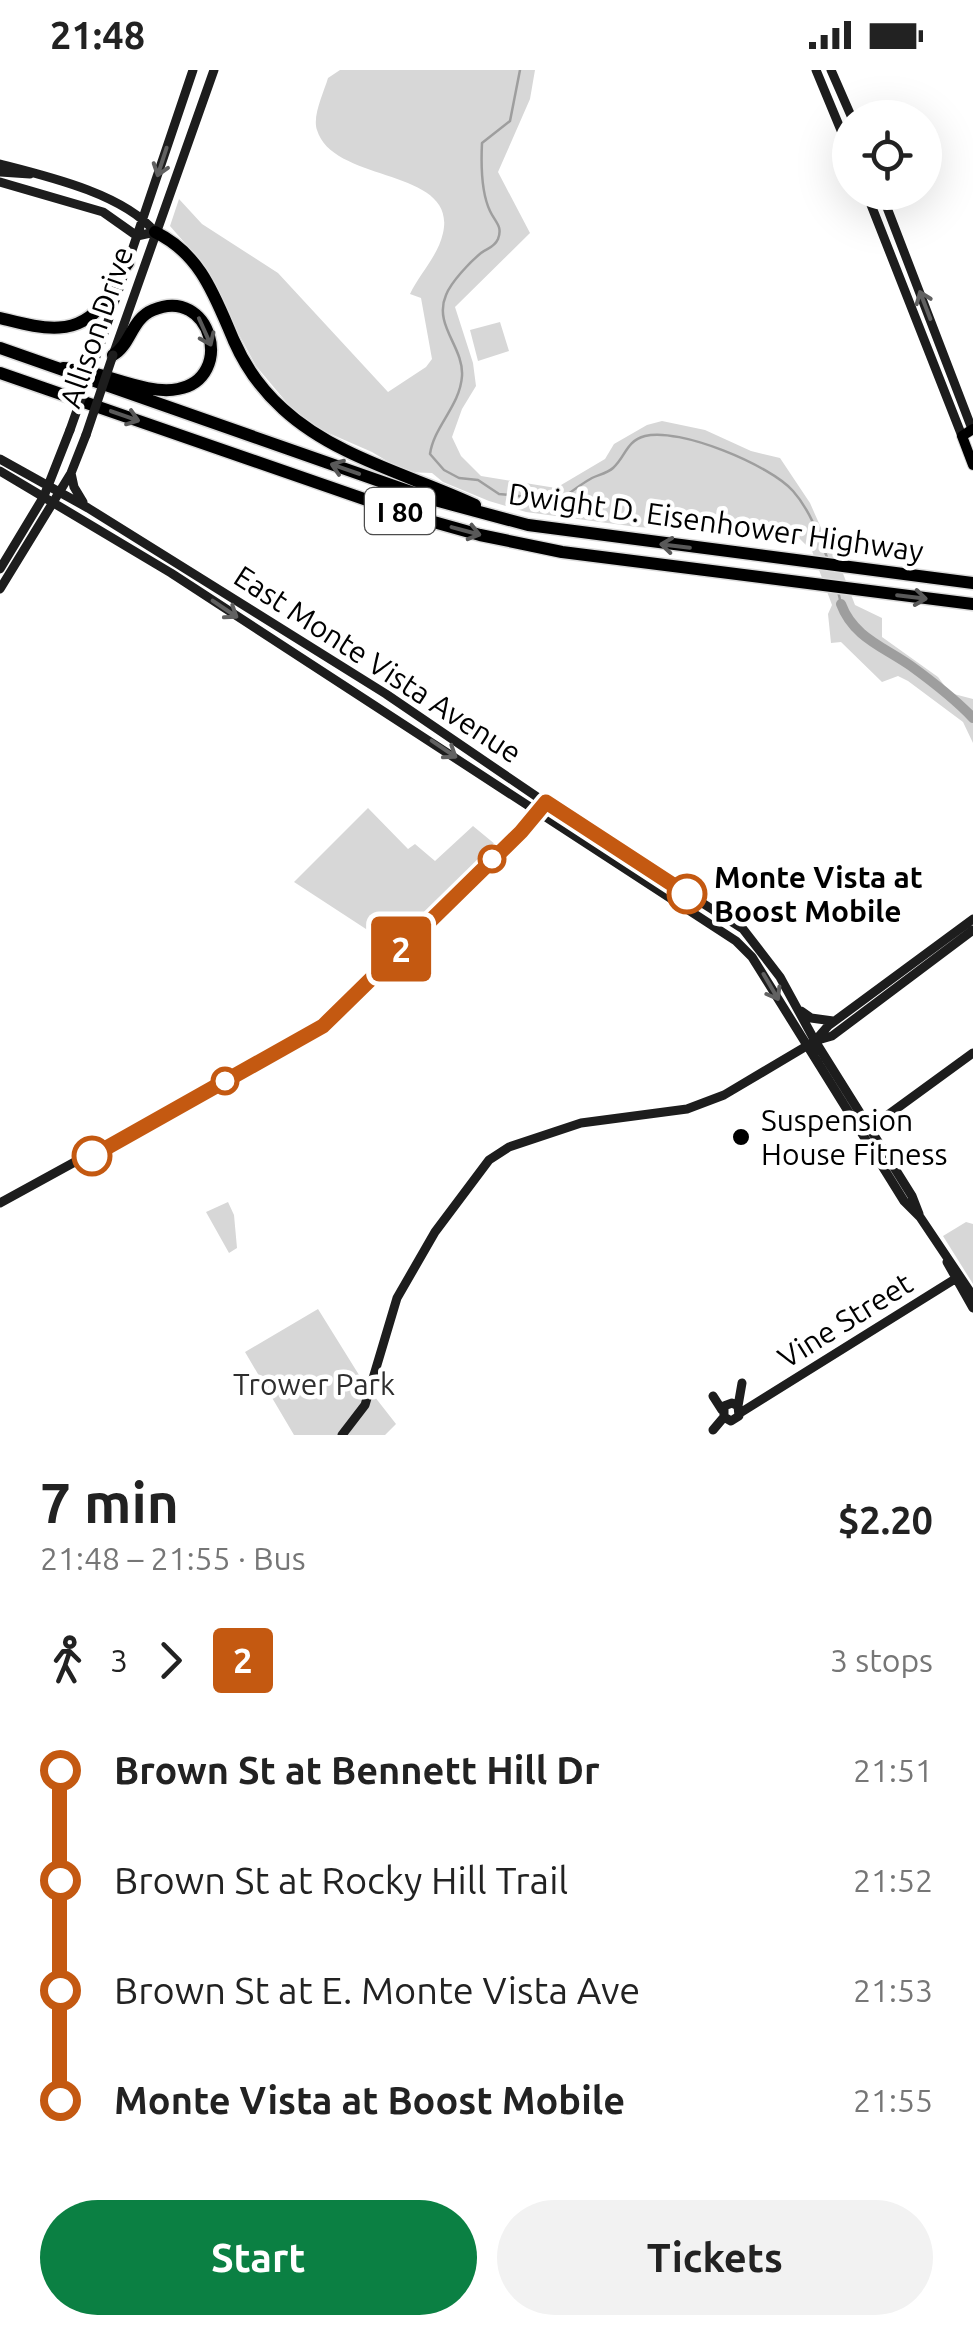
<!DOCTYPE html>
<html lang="en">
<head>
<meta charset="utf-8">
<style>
  :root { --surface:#fff; --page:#f2f2f2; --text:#222; --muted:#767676; --accent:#0b8043 }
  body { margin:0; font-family:Ubuntu,sans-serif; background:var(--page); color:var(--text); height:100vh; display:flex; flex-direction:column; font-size:38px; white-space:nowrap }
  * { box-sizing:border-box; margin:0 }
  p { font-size:32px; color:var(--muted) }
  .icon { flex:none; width:55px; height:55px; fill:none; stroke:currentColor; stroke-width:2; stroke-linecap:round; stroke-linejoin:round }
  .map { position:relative; height:1365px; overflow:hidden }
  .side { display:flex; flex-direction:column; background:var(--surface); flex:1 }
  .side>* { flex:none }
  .badge { padding:0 20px; border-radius:8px; font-size:35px; line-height:65px }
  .controls { position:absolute; left:832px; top:30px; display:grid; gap:20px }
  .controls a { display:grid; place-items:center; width:110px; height:110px; border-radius:50%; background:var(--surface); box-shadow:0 10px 40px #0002; font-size:50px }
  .map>.badge { position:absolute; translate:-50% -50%; box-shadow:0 0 0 5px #fff }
  .legs { display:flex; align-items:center; gap:15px; height:110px; padding:0 40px; font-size:32px }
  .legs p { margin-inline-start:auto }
  .headline { display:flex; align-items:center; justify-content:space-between; height:170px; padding:0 40px }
  h1 { font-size:55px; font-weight:700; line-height:75px }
  .cta { display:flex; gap:20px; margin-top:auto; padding:20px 40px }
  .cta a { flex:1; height:115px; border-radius:60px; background:var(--accent); color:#fff; font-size:40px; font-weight:700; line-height:115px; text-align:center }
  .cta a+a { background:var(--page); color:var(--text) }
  ul { padding:0 40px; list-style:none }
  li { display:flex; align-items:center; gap:35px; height:110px; font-size:38px }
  li i { display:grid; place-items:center; width:15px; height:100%; margin:0 12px; background:currentColor }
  li i::after { content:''; width:25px; height:25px; margin:-12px; border:8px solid; border-radius:50%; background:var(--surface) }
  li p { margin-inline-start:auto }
  li:first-child i { background:linear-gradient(#0000 50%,currentColor 0) }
  li:last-child i { background:linear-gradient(currentColor 50%,#0000 0) }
  .status { display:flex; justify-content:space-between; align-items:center; height:70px; padding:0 50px; background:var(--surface); direction:ltr }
  .status svg { height:28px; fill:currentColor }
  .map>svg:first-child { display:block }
  .green { fill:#d7d7d7 }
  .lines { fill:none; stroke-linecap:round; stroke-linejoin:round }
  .stream { stroke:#9e9e9e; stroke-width:2.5 }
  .river { stroke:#9e9e9e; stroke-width:10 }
  .primary-casing { stroke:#dbdbdb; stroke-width:12 }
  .highway-casing { stroke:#dbdbdb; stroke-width:15 }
  .secondary { stroke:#1d1d1d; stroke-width:9 }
  .primary { stroke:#000; stroke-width:10 }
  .highway { stroke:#000; stroke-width:12 }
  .secondary-bridge { stroke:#1d1d1d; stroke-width:9 }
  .oneway { stroke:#616161 }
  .oneway2 { stroke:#595959 }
  .line-1-casing { stroke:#fff; stroke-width:22 }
  .line-1 { stroke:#c45911; stroke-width:15 }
  .stop-1-dot { fill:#fff; stroke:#c45911; stroke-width:5 }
  .poi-dot { fill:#000; stroke:#fff; stroke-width:4 }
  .labels { text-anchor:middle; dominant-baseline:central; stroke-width:9; stroke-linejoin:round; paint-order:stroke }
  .shield { fill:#fff; stroke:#4c4c4c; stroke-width:2.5 }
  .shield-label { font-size:28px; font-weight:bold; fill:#000 }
  .street-label { font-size:30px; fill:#000; stroke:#fff }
  .stop-label { font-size:30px; font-weight:bold; fill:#000; stroke:#fff; text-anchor:start }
  .poi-label { font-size:30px; fill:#000; stroke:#fff; text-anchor:start }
  .park-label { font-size:30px; fill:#2e2e2e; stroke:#fff }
</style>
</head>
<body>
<div class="status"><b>21:48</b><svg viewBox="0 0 49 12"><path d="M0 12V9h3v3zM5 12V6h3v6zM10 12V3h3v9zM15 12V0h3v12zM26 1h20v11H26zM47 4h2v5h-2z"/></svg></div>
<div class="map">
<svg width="973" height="1365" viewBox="0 0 973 1365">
  <rect width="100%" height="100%" fill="#fff"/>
  <!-- green -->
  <path class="green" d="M340,0H535L530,29L498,102L530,163L455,237L473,293L476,316L462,339L452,367L461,386L481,406L556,418L605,389L614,374L647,355L662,351L705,360L751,381L780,388L810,433L825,467L831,472L855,535L882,548V567L938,607L950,623L973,629V673L963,652L908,611L898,606L882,612L841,572L831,573L828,544L832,535L812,481L798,467L637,457L526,442L489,431L443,412L432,403L405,402L372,382L303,352L256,296L197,187L170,156L179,129L202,154L278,203L388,322L426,297L432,289L421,228L410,224C420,203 438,186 443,163C458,97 333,114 317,60C312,46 324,22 328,8Z
    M500,252L509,281L478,291L470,260Z
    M368,738L408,779L415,774L435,791L473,756L496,775L392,876L294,812Z
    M228,1132L234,1145L237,1178L229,1183L206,1142Z
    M966,1152L973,1154V1214L943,1166Z
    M318,1239L364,1313L396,1354L385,1365H294L245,1282Z"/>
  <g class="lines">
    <!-- stream -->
    <path class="stream" d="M520,0L510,51L482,73C481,93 481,122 490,141C495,152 503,156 498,169C494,178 487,178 481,183C470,192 451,212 446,225C433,255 464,277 462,306C460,336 434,356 430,384L444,400L459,408L478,410L499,424L560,430C571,422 581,414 592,408C598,405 608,403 613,398C626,386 626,371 645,366C679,357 770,395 793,421C810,440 819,466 828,490
      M838,521L841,534"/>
    <!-- river -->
    <path class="river" d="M841,534C853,567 884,577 911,596C933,612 955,629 973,648"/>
    <!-- primary casing -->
    <g class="primary-casing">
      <path id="primary" d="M973,359L962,366L973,395"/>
    </g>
    <!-- highway casing -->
    <g class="highway-casing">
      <path id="highway" d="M155,162C201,184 215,227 234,271C245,296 263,321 283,339C335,387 413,406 475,435
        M0,248C37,257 76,270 103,233C113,220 117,205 128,193
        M0,278L431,429L528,455L973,513
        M63,298C99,299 145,326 178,319C236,308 211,215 153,240C131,249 131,275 113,285
        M0,303L416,447L480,465L562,482L973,534"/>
    </g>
    <!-- secondary -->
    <path class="secondary" d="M816,0L850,82
      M831,0L852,48
      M0,94C47,106 124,124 155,162
      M0,102L30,104
      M0,112L103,142L137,166L155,162
      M866,122L962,366
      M881,122L972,359
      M99,278L193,0
      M113,285L214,0
      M0,389L88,438L386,624L546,733L743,859L780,907L815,971L912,1126L919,1144
      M0,401L171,503L736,871L752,887L904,1131L920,1147L973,1226
      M71,403L74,417L83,432
      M0,499L44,426L70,360
      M0,519L71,403L86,365
      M801,941L811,948L833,951
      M818,970L832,966L973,860
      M870,1058L973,983
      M0,1133L323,956L542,738
      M947,1192L973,1238
      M713,1326L722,1340
      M740,1343L955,1209
      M724,1347L731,1351L739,1346L738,1336L742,1313
      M713,1360L724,1347V1336L732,1333L738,1336
      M342,1365L365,1335L397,1228L435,1162L489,1090L509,1077L581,1053L687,1039L724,1025L815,971L828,956L973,849"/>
    <!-- primary -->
    <use href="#primary" class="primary"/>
    <!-- highway -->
    <use href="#highway" class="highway"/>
    <!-- secondary-bridge -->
    <path class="secondary-bridge" d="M70,360L99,278
      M86,365L113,285"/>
  </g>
  <!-- one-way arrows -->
  <defs><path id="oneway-shaft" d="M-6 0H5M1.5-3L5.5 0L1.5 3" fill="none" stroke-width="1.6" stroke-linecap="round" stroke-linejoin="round" transform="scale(2.5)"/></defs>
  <g class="oneway">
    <use href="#oneway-shaft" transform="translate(162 92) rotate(108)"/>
    <use href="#oneway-shaft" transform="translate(925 235) rotate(-111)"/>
    <use href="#oneway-shaft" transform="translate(225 539) rotate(34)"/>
    <use href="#oneway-shaft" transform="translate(444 679) rotate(34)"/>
    <use href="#oneway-shaft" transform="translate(771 917) rotate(60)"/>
  </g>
  <g class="oneway2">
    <use href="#oneway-shaft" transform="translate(205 262) rotate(66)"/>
    <use href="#oneway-shaft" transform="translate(125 346) rotate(19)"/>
    <use href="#oneway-shaft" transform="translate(345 399) rotate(-161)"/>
    <use href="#oneway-shaft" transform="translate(466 461) rotate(15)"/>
    <use href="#oneway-shaft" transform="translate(675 476) rotate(-173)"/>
    <use href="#oneway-shaft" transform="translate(912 527) rotate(7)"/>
  </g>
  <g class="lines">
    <!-- line-1 casing -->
    <g class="line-1-casing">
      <path id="line-1" d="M92,1086L323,956L521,762L546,732L687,824"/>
    </g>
    <!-- line-1 -->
    <use href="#line-1" class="line-1"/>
  </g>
  <!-- markers -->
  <g class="stop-1-dot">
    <circle cx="492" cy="789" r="12"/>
    <circle cx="687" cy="824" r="18"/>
    <circle cx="225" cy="1011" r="12"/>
    <circle cx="92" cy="1086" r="18"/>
  </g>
  <circle class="poi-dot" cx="741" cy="1067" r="10"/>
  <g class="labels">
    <!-- shield labels -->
    <rect class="shield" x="365" y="418" width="70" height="46" rx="8"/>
    <g class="shield-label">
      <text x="400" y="441">I 80</text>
    </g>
    <!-- street labels -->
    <g class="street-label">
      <text transform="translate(96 257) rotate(-71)">Allison Drive</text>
      <text transform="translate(716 452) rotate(8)">Dwight D. Eisenhower Highway</text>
      <text transform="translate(378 594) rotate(33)">East Monte Vista Avenue</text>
      <text transform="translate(845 1250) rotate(-32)">Vine Street</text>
    </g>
    <!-- stop labels -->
    <g class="stop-label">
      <text x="714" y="807">Monte Vista at<tspan x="714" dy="34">Boost Mobile</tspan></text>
    </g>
    <!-- poi labels -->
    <g class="poi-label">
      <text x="761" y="1050">Suspension<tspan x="761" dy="34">House Fitness</tspan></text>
    </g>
    <!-- park labels -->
    <g class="park-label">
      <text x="314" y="1314">Trower Park</text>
    </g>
  </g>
</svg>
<div class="controls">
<a><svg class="icon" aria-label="locate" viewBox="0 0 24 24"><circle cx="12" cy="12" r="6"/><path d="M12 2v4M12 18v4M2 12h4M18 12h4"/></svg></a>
</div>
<b class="badge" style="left:401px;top:879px;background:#c45911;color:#fff">2</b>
</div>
<section class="side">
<div class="headline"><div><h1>7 min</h1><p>21:48 – 21:55 · Bus</p></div><b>$2.20</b></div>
<div class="legs"><svg class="icon" aria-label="walk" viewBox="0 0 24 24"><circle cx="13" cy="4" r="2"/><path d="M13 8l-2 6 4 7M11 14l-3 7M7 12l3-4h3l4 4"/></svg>3<svg class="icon" aria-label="forward" viewBox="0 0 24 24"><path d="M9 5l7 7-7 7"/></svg><b class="badge" style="background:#c45911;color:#fff">2</b><p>3 stops</p></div>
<ul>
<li><i style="color:#c45911"></i><b>Brown St at Bennett Hill Dr</b><p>21:51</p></li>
<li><i style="color:#c45911"></i><span>Brown St at Rocky Hill Trail</span><p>21:52</p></li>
<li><i style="color:#c45911"></i><span>Brown St at E. Monte Vista Ave</span><p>21:53</p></li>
<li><i style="color:#c45911"></i><b>Monte Vista at Boost Mobile</b><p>21:55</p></li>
</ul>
<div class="cta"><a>Start</a><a>Tickets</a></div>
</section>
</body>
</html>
